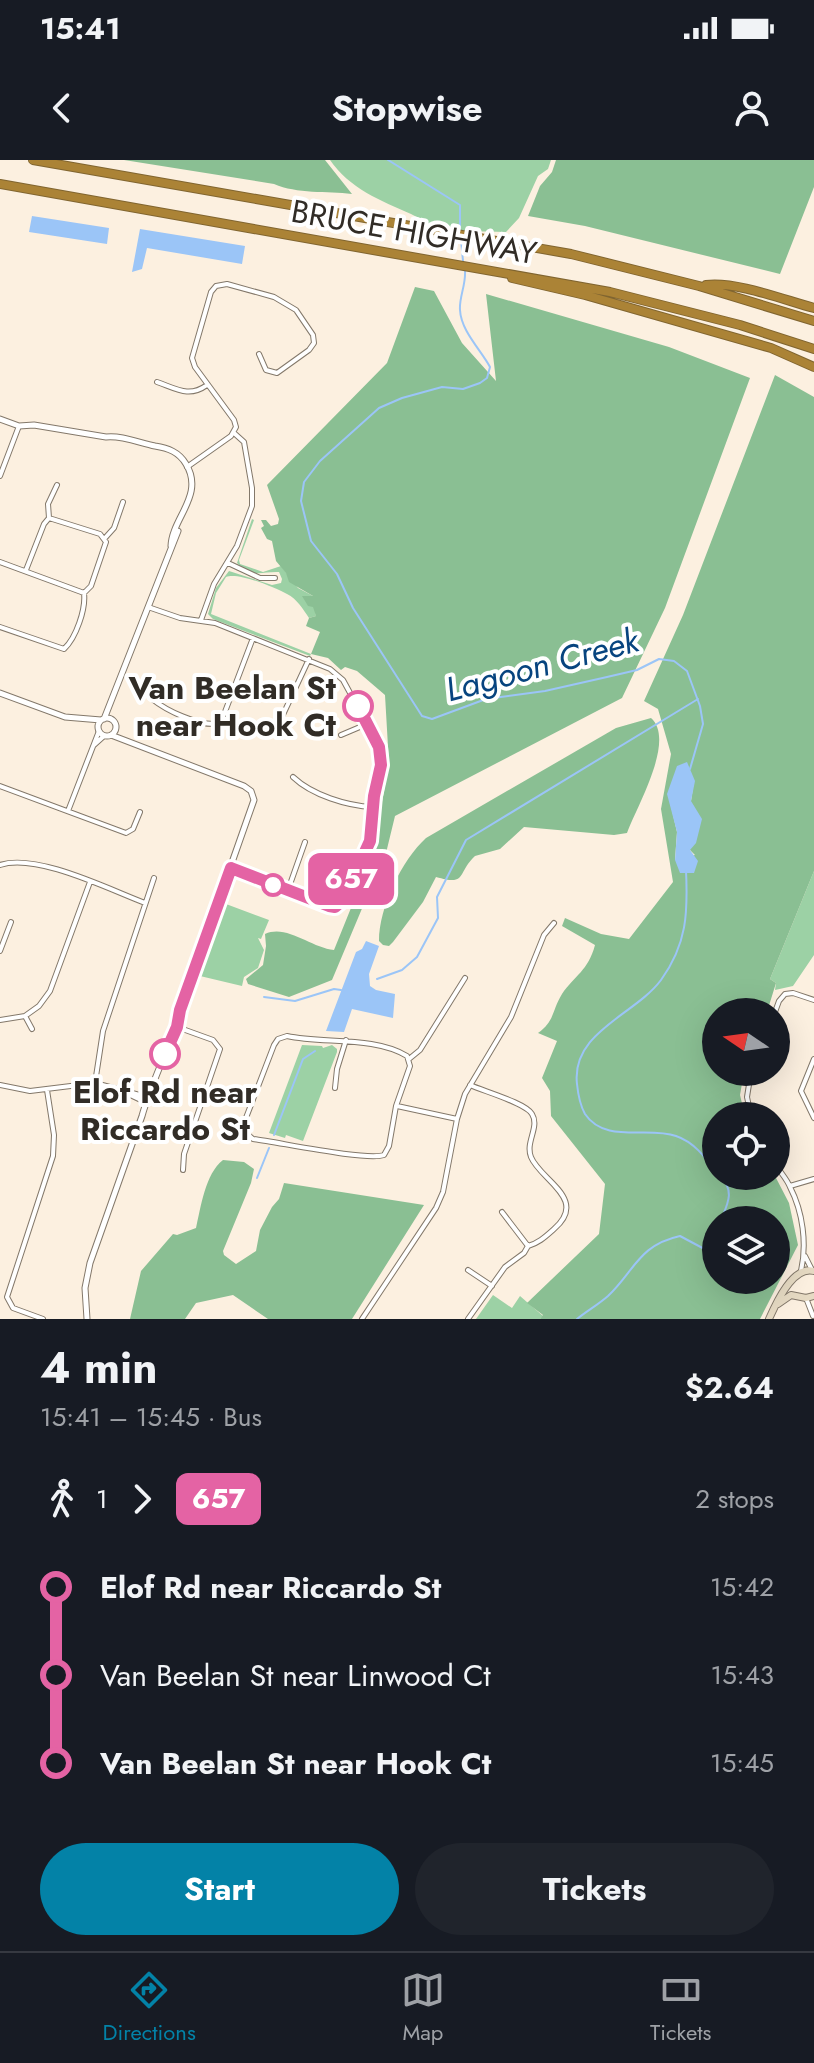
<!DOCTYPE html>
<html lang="en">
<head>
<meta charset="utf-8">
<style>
  :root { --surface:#171b24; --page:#20242c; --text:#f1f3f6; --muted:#9ea1a6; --line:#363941; --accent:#0382a7 }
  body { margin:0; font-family:Jost,sans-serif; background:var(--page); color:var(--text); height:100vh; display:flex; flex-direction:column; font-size:30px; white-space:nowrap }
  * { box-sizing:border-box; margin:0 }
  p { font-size:26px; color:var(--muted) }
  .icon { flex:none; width:44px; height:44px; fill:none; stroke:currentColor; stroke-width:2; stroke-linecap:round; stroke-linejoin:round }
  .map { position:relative; height:1159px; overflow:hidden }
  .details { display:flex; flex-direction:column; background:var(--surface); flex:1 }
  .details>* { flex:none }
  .badge { padding:0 16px; border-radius:12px; font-size:28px; line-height:52px }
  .needle { width:52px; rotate:283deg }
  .fabs { position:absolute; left:702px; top:838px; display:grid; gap:16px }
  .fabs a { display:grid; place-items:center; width:88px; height:88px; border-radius:50%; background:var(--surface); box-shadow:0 8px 32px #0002; font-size:40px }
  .map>.badge { position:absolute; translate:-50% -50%; box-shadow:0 0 0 4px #fff }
  .legs { display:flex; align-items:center; gap:12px; height:88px; padding:0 40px; font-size:26px }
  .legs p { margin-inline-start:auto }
  .summary { display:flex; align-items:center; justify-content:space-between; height:136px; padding:0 40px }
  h1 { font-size:44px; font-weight:700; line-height:60px }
  .button { display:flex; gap:16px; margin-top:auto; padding:16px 40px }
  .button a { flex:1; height:92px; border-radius:48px; background:var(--accent); color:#fff; font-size:32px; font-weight:700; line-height:92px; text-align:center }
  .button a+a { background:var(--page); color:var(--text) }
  ul { padding:0 40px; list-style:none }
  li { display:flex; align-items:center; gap:28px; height:88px; font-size:30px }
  li i { display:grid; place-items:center; width:12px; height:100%; margin:0 10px; background:currentColor }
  li i::after { content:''; width:20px; height:20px; margin:-10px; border:6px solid; border-radius:50%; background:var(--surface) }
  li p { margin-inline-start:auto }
  li:first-child i { background:linear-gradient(#0000 50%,currentColor 0) }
  li:last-child i { background:linear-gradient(currentColor 50%,#0000 0) }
  .status { display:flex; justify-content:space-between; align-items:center; height:56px; padding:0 40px; background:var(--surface); direction:ltr }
  .status svg { height:22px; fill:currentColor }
  header { display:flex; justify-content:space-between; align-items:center; height:104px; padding:0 40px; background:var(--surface); font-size:36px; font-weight:700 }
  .tabs { display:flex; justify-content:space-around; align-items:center; height:112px; border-top:2px solid var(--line); background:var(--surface); font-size:22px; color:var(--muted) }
  .tabs a { display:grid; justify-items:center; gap:4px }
  .tabs .active { color:var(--accent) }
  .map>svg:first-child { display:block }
  .green { fill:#9cd1a5 }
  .forest { fill:#8abf93; fill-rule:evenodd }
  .water { fill:#9bc5f7 }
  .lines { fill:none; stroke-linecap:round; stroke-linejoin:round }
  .stream { stroke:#9bc5f7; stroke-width:2 }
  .minor-casing { stroke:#83786a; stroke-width:6 }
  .tertiary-casing { stroke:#83786a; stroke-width:7 }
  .secondary-casing { stroke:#83786a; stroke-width:8 }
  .motorway-casing { stroke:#806530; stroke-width:10 }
  .minor { stroke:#fff; stroke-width:4 }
  .tertiary { stroke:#fff; stroke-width:5 }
  .secondary { stroke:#e6dac3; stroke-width:6 }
  .motorway { stroke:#ab8336; stroke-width:8 }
  .line-1-casing { stroke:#fff; stroke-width:18 }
  .line-1 { stroke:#e463a4; stroke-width:12 }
  .stop-1-dot { fill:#fff; stroke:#e463a4; stroke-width:4 }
  .labels { text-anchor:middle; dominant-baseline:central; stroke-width:8; stroke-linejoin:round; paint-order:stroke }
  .street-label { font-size:32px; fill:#312c26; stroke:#fff }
  .stop-label { font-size:32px; font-weight:bold; fill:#312c26; stroke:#fff; text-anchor:end }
  .water-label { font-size:34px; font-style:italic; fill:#07447f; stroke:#fff }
</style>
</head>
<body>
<div class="status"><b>15:41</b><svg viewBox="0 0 49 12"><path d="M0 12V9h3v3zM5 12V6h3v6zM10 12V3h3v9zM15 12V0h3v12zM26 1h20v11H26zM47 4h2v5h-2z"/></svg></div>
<header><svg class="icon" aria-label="back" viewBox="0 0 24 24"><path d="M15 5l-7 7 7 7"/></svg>Stopwise<svg class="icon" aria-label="person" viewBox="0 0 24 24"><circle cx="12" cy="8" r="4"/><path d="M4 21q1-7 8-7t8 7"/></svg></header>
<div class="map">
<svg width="814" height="1159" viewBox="0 0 814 1159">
  <rect width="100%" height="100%" fill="#fcf0e0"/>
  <!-- green -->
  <path class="green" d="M330,0H551L548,9L538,16L519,58L506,72C482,71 456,73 433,66C425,63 418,57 411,54C381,41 349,28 330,0Z
    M252,359L254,360L239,400L240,404L263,412L281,406L298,428L313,436L316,456L309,458C303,449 297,439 287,434C274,427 238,412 226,417L216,433L211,454L311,494L310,496L213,459L208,454L216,428L229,411L272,425L281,423L282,419L279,412C263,411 251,419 237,403Z
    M814,711V795L793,826L775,830L776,823L770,819Z
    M226,744L269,760L261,779L258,778L264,790L258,808L244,817L242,826L200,816Z
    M302,885L322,886L323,888L332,885L337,889V892L303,981L286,975L285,978L269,973Z
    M493,1135L512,1148L520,1136L543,1156L540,1159H476Z"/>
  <!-- forest -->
  <path class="forest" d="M124,0H325L352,34C327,31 297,34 274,24Z
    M556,0H814V27L780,114L585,66L528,56L540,26L552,12Z
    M415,127L434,131L462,183L496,221L486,134L669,187L750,218L665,448L622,538L395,656L387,689L332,820L289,837L248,824L246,819L263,805L266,786L265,774C287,764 311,788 334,790L372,696L389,604L385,535L357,511L345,507L341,510L328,498L311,494L320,472L306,466L309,458L316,456L313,447L308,446L302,436H313L289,422L286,413L276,401L272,381L267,379L261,368L264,366L261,360H266L271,366L278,364L279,359L267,325L387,203Z
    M775,215L814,237V711L770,819L776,823L767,852H716V912H744L740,935L745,956H716V1016H775L789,1043L798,1085L760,1159H540L543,1155L527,1143L599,1074L605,1024L551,956L550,931L542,918L557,881L538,873C555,861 552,850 562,834C575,815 588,811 595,785L562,766L565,758L601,774L629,779L673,722L661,649L671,594L658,549L644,541L683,455ZM694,621L691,641L690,690L695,695L675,700L677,672L668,633ZM716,1060H776V1120H716Z
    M651,558C676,580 637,646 627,673L614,675L524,667L500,689L475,696C456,714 468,726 436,717L423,742L393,782L389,786L383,785L379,781C379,747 402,700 426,678L616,568Z
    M223,1000L244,1002L254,1009L251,1023L223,1091L224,1095L236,1104L256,1091L260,1070L272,1047L279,1039L284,1023L424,1045L352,1159H268L233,1135L196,1143L185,1159H130L141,1111L173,1074L177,1075L196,1068C201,1047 205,1014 223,1000Z"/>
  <!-- water -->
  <path class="water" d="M32,56L109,68L107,84L29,72Z
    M140,69L245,86L242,104L147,88L142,109L132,112Z
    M687,602L695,621L691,641L702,659L696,683L690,690L698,701L694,713H680L675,700L677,672L667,634L677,606Z
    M366,781L379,786L369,814L370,826L376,830L395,834L393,858L352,849L344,872L326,871L356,792L362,789Z"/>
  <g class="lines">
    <!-- stream -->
    <path class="stream" d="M388,0L460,45V73
      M461,80L463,101
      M465,111C466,125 459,137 460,150C461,171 481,190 490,207L487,218L480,223L463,229L442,227L402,238L379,248L320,301L304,322L301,341L311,381L337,414L353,448L422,556L432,559L486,539L545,531L607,517L637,510L659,499L674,501L687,511L700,546L703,564L690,609
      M686,710C688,753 687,784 661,820C635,855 571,872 577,924C578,934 580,945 585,954C605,984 648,966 676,976C694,982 705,997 716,1012
      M377,819L402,810L417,797L438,758L437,737L466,680L698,539
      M264,837L295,841L334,829L341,830
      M274,975L303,899L315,891
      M720,1016C735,1031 728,1043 721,1060
      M257,1018L269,988
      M577,1159C587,1151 599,1144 608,1136C635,1110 639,1085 680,1076L710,1092L714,1089L716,1076"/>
    <!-- minor casing -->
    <g class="minor-casing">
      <path id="minor" d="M157,222C177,229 189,238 207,225
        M187,307L231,276L236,267L234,260L195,207L192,198L211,132L216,126L227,124L274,137L296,150L313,175L314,183L309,190L277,213L266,210L259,194
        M0,316L19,266
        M49,358L48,344L57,325
        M105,378L114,368L123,342
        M0,402L84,433L91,426L106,382L100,374L49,358L44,364L26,410
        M228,403L260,418H275
        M148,447L180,458L215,463L330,509L343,520L367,564L379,587L381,605L374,636L370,681L340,744L329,746L231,708
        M201,460L214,424L237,386L252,346V328L244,282L234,273
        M0,467L64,489C76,478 86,449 84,433
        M152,539C167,551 197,565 216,564L223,557L253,478
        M278,574L281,559L309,499
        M341,575L367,564
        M94,585L104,576
        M293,617C312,635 347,646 373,647
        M0,626L126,673L133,669L140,652
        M68,651L99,571
        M0,705C37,693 108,729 145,743
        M288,730L305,682
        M0,791L11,762
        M775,852L779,841L785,834L793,833L814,840
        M0,860L25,856
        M177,867L213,880L220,889L184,994L183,1010
        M32,869L25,856L39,846L50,831L90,722
        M287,876C323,884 374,876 407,896L410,906L396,946L389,986L384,995C366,1001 278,982 253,979L246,973L244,963L274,885L278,879Z
        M409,899L420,890L465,818
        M814,899L801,931L814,958
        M751,912L747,937L751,956
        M95,923L103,871L154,718
        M0,925L30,931L95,923L147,937
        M335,928L337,909L346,880
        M126,933L145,942
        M397,946L457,959
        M776,1005C780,1012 787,1019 790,1027C803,1052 807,1084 801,1111
        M790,1026L814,1019
        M502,1052L528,1086
        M805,1096L812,1110
        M468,1110L492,1126
        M806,1138L813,1156
        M43,1159L13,1148L7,1137L53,996L54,975L47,930
        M362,1159L436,1048L443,1032L457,959L465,934L511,857L544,775L554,763
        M468,1159L505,1107L524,1093L528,1086C539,1083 546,1076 554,1069C589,1039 540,1020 531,997C525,982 540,967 532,954C526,943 483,931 470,925"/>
    </g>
    <!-- tertiary casing -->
    <g class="tertiary-casing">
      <path id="tertiary" d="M0,259L19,266L34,265L106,277C121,275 140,283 155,286C168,288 179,292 186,304C205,335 172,358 171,386
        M0,533L65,557L101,560
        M98 567a9 9 0 1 1 18 0a9 9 0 1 1-18 0Z
        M104,559L178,371
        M87,1159L85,1128L90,1103L142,956C152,920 171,886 180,850L254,640L251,631L244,626L111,575"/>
    </g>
    <!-- secondary casing -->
    <g class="secondary-casing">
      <path id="secondary" d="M778,1144L791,1135L806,1138L814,1136
        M769,1159C776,1143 793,1105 814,1111"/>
    </g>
    <!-- motorway casing -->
    <g class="motorway-casing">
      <path id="motorway" d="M33,0L571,94L699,126L814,161
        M0,24L610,132L740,165L814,189
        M512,118L585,135L771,188L814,207
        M706,125C736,121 784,140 814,148"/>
    </g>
    <!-- minor -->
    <use href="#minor" class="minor"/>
    <!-- tertiary -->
    <use href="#tertiary" class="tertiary"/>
    <!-- secondary -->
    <use href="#secondary" class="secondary"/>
    <!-- motorway -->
    <use href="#motorway" class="motorway"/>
  </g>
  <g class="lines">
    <!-- line-1 casing -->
    <g class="line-1-casing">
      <path id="line-1" d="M165,894L177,867L180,850L231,708L329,746L335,747L343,740L370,681L374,636L381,605L379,587L358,546"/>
    </g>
    <!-- line-1 -->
    <use href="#line-1" class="line-1"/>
  </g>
  <!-- markers -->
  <g class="stop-1-dot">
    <circle cx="358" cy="546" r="14"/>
    <circle cx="273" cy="725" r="10"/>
    <circle cx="165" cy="894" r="14"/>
  </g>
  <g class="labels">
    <!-- street labels -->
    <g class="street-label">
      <text transform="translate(414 72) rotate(10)">BRUCE HIGHWAY</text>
    </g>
    <!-- stop labels -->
    <g class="stop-label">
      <text x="336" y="528">Van Beelan St<tspan x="336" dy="37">near Hook Ct</tspan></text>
      <text x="165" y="932" text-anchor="middle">Elof Rd near<tspan x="165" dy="37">Riccardo St</tspan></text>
    </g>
    <!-- water labels -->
    <g class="water-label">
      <text transform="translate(542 505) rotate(-15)">Lagoon Creek</text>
    </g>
  </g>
</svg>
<div class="fabs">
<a><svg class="needle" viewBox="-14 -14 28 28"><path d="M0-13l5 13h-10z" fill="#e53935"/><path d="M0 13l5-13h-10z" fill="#9ea1a6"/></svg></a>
<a><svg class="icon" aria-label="locate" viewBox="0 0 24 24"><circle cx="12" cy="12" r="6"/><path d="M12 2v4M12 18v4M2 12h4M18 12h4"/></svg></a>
<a><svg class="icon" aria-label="layers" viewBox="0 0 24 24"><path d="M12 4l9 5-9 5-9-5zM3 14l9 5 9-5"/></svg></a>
</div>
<b class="badge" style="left:351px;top:719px;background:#e463a4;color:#fff">657</b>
</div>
<section class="details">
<div class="summary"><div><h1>4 min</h1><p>15:41 – 15:45 · Bus</p></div><b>$2.64</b></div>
<div class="legs"><svg class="icon" aria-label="walk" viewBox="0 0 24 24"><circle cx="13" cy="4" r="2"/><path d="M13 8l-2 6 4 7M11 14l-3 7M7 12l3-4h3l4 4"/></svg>1<svg class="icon" aria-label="forward" viewBox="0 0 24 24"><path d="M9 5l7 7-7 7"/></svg><b class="badge" style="background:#e463a4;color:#fff">657</b><p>2 stops</p></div>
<ul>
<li><i style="color:#e463a4"></i><b>Elof Rd near Riccardo St</b><p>15:42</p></li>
<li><i style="color:#e463a4"></i><span>Van Beelan St near Linwood Ct</span><p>15:43</p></li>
<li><i style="color:#e463a4"></i><b>Van Beelan St near Hook Ct</b><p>15:45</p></li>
</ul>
<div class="button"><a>Start</a><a>Tickets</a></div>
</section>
<nav class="tabs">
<a class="active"><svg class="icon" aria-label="directions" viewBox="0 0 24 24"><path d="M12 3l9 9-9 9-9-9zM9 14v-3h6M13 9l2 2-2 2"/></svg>Directions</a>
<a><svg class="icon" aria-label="map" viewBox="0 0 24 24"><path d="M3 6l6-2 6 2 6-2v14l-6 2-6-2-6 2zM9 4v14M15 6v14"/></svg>Map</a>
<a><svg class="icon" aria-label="tickets" viewBox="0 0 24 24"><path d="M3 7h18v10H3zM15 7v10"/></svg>Tickets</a>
</nav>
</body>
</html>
